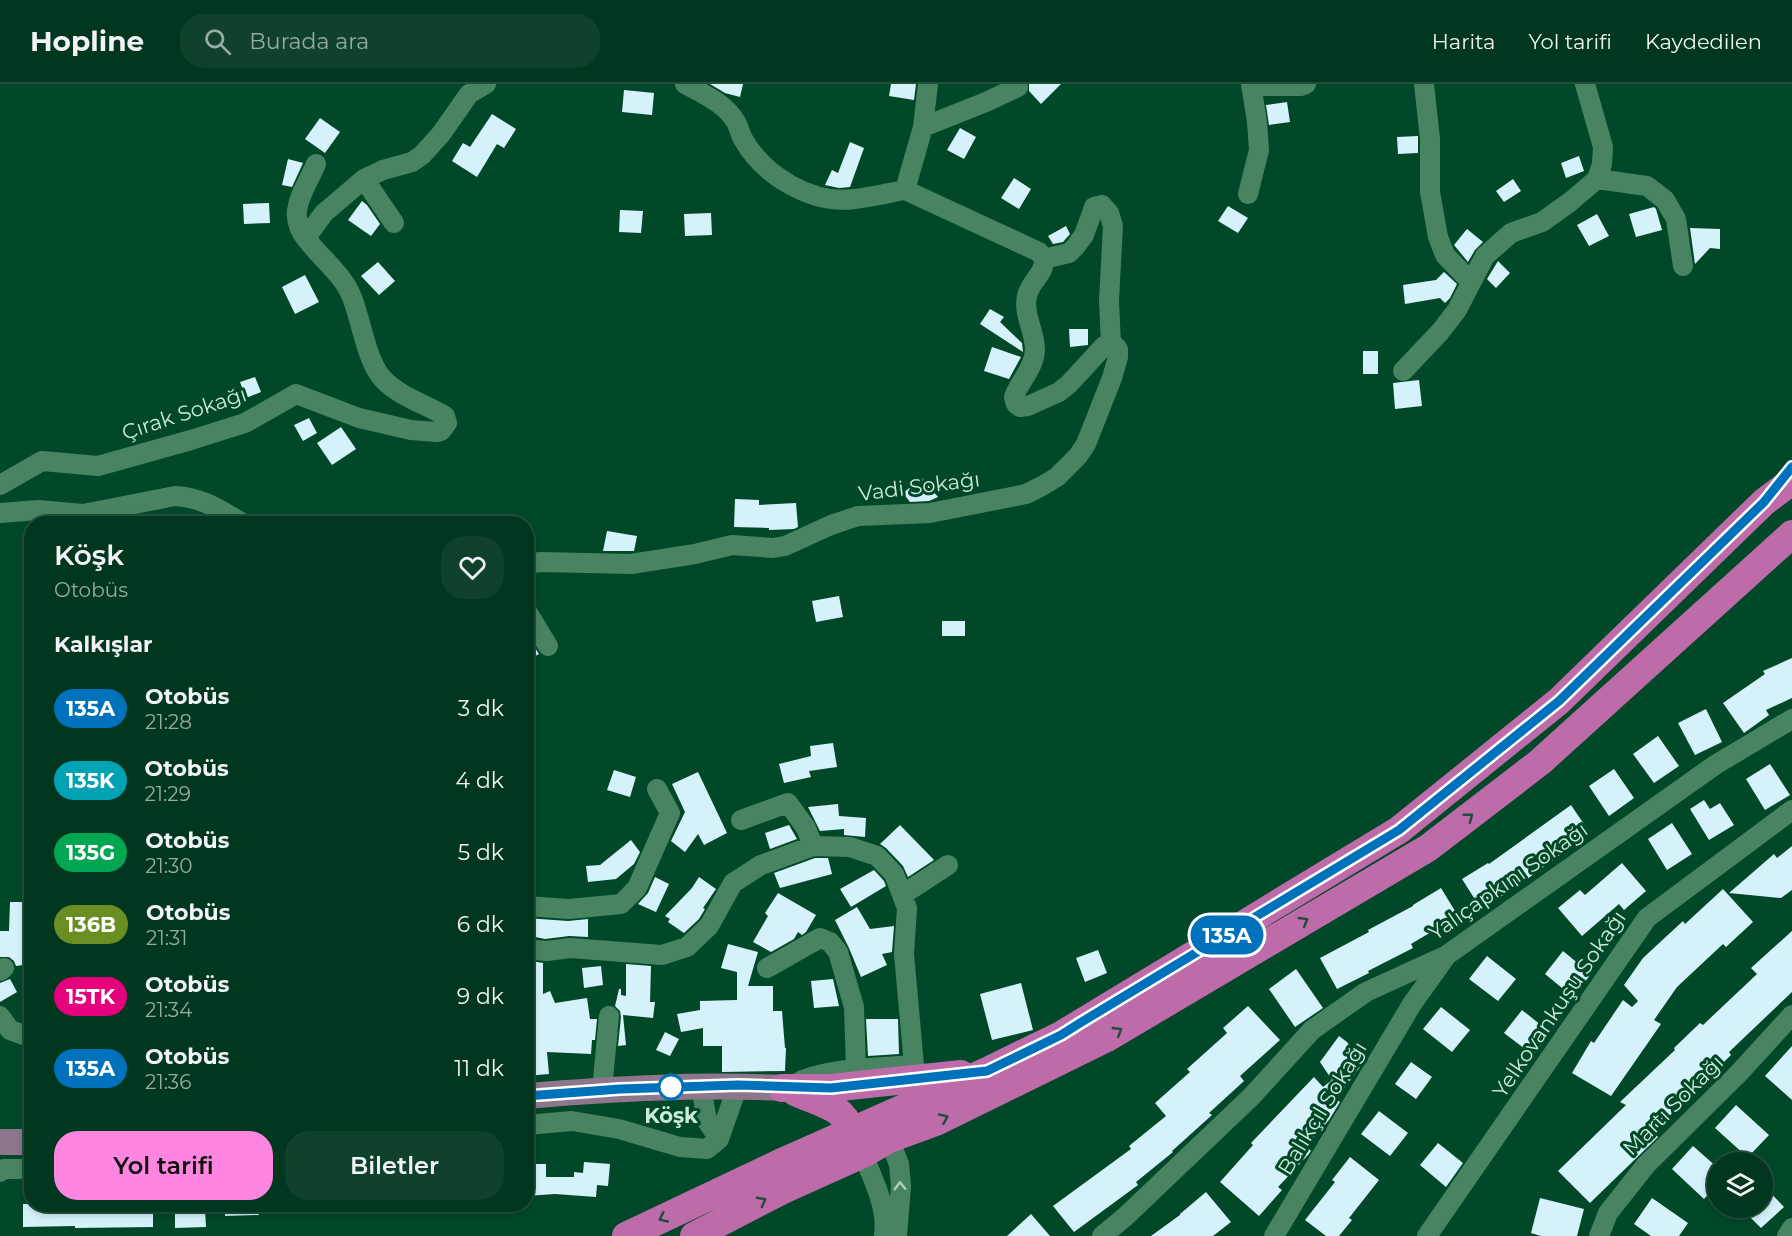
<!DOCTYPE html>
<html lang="tr">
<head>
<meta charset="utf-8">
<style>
  :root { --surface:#01361f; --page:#0f412c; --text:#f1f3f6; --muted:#96aba4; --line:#23503d; --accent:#fe86e1 }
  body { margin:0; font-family:Montserrat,sans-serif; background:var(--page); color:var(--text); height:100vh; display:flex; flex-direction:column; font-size:22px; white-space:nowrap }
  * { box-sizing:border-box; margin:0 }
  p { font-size:20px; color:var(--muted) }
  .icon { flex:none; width:33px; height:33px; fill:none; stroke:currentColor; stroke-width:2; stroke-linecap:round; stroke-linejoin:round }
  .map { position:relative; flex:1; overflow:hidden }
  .details { position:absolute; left:24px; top:432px; width:510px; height:696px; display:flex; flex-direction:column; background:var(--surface); border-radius:24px; box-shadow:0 3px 9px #0003,0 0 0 2px var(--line) }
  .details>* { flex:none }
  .badge { padding:0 12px; border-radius:20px; font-size:21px; line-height:39px }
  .tools { position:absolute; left:1707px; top:1068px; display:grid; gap:12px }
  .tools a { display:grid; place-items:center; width:66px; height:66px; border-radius:50%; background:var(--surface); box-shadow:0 3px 9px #0003,0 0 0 2px var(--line); font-size:30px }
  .map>.badge { position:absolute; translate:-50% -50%; box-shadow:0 0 0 3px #fff }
  h2 { padding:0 30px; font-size:22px; line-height:54px }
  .round { display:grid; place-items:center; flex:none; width:63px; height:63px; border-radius:24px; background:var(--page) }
  .summary { display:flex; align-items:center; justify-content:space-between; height:102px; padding:0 30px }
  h1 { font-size:28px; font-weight:600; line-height:45px }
  .cta { display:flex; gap:12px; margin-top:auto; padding:12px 30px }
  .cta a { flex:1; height:69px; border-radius:24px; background:var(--accent); color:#111; font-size:24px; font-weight:600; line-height:69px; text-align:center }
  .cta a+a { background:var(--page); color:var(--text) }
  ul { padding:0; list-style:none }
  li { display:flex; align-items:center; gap:18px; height:72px; padding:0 30px }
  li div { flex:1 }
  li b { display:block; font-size:22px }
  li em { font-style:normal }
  li .badge { min-width:66px; font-weight:700; text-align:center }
  header { display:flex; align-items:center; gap:36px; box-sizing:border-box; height:84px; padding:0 30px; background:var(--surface); border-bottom:2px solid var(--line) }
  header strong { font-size:28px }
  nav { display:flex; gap:33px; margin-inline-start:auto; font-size:21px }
  .search { width:420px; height:54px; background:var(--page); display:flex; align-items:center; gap:15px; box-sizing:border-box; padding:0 21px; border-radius:24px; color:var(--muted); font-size:22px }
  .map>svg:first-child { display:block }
  .building { fill:#d5f2fb }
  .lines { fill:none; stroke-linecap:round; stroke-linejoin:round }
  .minor { stroke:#488461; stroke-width:20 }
  .major { stroke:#8e768c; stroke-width:26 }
  .highway { stroke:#bd6ca9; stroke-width:28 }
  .oneway { stroke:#1d4d3c }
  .oneway2 { stroke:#abd1ba }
  .line-casing { stroke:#fff; stroke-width:14 }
  .line { stroke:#0072bc; stroke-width:9 }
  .stop-dot { fill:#fff; stroke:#0072bc; stroke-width:3 }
  .labels { text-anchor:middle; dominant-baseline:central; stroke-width:6; stroke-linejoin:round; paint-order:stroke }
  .street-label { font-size:21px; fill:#ccebd7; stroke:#014829 }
  .stop-label { font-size:21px; font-weight:bold; fill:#ccebd7; stroke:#014829 }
</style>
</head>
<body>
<header>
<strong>Hopline</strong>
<div class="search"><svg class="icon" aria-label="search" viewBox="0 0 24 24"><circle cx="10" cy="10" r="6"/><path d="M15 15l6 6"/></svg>Burada ara</div>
<nav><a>Harita</a><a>Yol tarifi</a><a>Kaydedilen</a></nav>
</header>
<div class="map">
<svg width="1792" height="1152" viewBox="0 0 1792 1152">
  <rect width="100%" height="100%" fill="#014829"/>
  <!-- building -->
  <path class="building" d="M710,0H743L740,13L725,9Z
    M891,0H916L914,16L889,12Z
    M1029,0H1061L1041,20L1029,7Z
    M624,6L654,9L652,31L622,28Z
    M1287,18L1290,38L1269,41L1266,21Z
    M492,30L516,45L504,64L497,60L477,93L452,77L463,59L470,63Z
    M320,34L340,48L325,69L305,55Z
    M960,44L976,53L964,75L947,66Z
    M1418,52V69L1398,70L1397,53Z
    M850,58L864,64L850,103L839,104L825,101L832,86L838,89Z
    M1579,72L1584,87L1566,94L1561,79Z
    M288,75L303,79L292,103L282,101Z
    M1014,94L1031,105L1019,125L1001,114Z
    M1513,95L1521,107L1504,118L1496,107Z
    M362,117L367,121L380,140L371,152L348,136Z
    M269,119L270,139L244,140L243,120Z
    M1228,122L1248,134L1238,149L1218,137Z
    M1654,123L1656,125L1662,146L1636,153L1629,130Z
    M620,126L643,127L641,149L619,148Z
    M711,129L712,151L685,152L684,130Z
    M1597,130L1609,152L1589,162L1577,141Z
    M1066,142L1070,150L1063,158L1053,160L1048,152Z
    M1690,144L1720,145V165L1710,164L1695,180Z
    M1467,145L1483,158L1475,166L1468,178L1454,161Z
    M1498,177L1510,189L1496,204L1487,195Z
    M378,178L395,197L379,211L361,192Z
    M1444,188L1457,200L1450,214L1445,219L1440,214L1405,220L1403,201L1436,196Z
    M305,191L319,218L295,230L282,203Z
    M990,225L1004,233L1000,238L1022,259L1023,268L980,240Z
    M1069,245H1088V261L1070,263Z
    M992,263L1021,273L1009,295L984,287Z
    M1363,267H1378V290H1363Z
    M255,293L261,308L246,314L240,298Z
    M1419,296L1422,322L1395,325L1393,299Z
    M309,334L317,349L303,357L294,341Z
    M341,343L356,365L332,381L317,359Z
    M922,394L938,413L929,417L910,418L903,409Z
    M735,415L759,416V421L796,419L798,443L794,445L769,446V444L734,443Z
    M607,447L637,452L634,467H603Z
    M839,512L843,533L816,538L812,517Z
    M942,537H965V552H942Z
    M526,550L539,570L526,577Z
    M1792,574V614L1766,626L1769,631L1744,649L1723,619L1765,590L1763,587Z
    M1706,625L1722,658L1695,671L1678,639Z
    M1658,652L1679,682L1654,699L1633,670Z
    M833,659L837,683L809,687L811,693L784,699L779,680L811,672L810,662Z
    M1770,680L1790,711L1765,726L1746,695Z
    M1614,685L1634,714L1609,732L1589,702Z
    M614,686L636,693L630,713L607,706Z
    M698,688L727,749L704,761L698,750L685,768L671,757L685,728L672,700Z
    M1704,716L1710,725L1720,719L1734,741L1709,756L1690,725Z
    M838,720L839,732L866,734L865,753L844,751V745L820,747L808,723Z
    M1571,721L1590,749L1516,803L1481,825L1462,795L1488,779L1489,780Z
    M1672,739L1692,770L1667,786L1648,755Z
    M789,741L797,755L770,765L765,749Z
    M900,741L934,776L908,793L903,782L886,764L880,760Z
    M631,756L640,768L634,780L616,795L588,798L586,782L600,781Z
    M1792,762V806L1781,814L1729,809L1774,770L1777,774Z
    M815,774H828L832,790L780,804L774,789Z
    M1622,779L1646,807L1624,826L1619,820L1582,852L1558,824L1580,806L1585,811Z
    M874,786L884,797L886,802L851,823L840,805Z
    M655,793L669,800L656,828L638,820L648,809Z
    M699,793L716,805L703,824L705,825L699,835L684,849L668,838L670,835L665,832L692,804Z
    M1441,804L1458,832L1411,860L1413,864L1368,887L1369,889L1337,905L1320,874L1369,848L1368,846L1413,822V821Z
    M1723,805L1753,838L1726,863L1723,860L1677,903L1654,936L1661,940L1611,1012L1572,989L1591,957L1594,959L1623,916L1632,923L1638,917L1624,901L1643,874L1683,837L1685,840Z
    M778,809L816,831L806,848L802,851L798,848L794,855L771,868L753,858L768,832L765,829Z
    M10,818H30L29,831H23L24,867L32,866V880L16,882L14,877L9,873H0V847H9Z
    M857,823L870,845L894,842L892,868L882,870L887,881L861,893L849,864L835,836Z
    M526,834L568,837L588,835V853L569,852L545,855L526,851Z
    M1792,847V908L1729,968L1731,971L1653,1048L1658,1053L1590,1119L1558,1087L1626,1021L1620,1018L1675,966L1674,964L1700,939L1703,941L1757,890L1751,884Z
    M728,860L758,868L748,902H773V927H782L785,964H786L785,987L722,988V962H703V944L681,948L677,930L700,926V917L737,916V888L721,884Z
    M1098,866L1107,889L1085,898L1076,874Z
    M1563,867L1591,890L1573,913L1545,890Z
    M1487,872L1516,895L1498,917L1469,895Z
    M526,876L543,879V910L550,907L555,919L587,914L590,935H597L595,956H592L591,970L547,968L549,990L526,992Z
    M626,880L651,882L650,918H655L653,934L623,931L626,961L618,962L621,933L620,927L615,922L619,905H621V911L626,912Z
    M601,882L603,901L584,904L582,884Z
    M1296,885L1323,924L1295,943L1269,905Z
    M10,895L17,908L0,918V899Z
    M833,895L839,922L814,924L811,897Z
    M1021,899L1033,946L992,956L980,910Z
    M1248,922L1280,956L1240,992L1244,997L1209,1029L1212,1031L1172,1067L1173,1068L1136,1098L1138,1101L1074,1148L1053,1122L1131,1065L1129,1062L1166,1032L1155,1019L1190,988L1187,985L1227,949L1223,944Z
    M1441,923L1470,946L1452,968L1423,945Z
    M1522,926L1551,949L1533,971L1504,949Z
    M866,935H898L899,970L868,972Z
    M665,948L679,955L670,972L656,966Z
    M1339,952L1347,958L1362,980L1336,1015L1340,1018L1329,1036L1306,1062L1311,1067L1308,1071L1278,1103L1282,1106L1259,1132L1220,1098L1253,1061L1251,1059L1314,993L1323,1003L1332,996L1320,978Z
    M1792,962V1016L1765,992Z
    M1411,978L1432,993L1416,1015L1395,1000Z
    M1736,1021L1769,1051L1750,1071H1745L1715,1044Z
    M1379,1027L1408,1049L1390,1072L1361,1050Z
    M1438,1059L1463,1079L1446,1103L1420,1081Z
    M1693,1062L1718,1084V1100L1704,1115L1672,1085Z
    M1350,1073L1379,1096L1349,1134L1352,1136L1339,1152H1326L1305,1136L1335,1098L1332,1096Z
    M584,1078L610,1080L608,1102L597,1101L596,1113L555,1110L526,1112V1080H546V1093H574V1088L583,1089Z
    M1762,1100L1784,1123L1761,1144L1741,1124H1762Z
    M1206,1108L1231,1138L1213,1152H1151L1180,1131V1130Z
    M1540,1114L1584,1125L1577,1152H1541L1531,1149Z
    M1652,1114L1688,1139L1679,1152H1651L1634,1140Z
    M23,1120H45V1124H75V1120H97V1126H122V1120H144V1125H153V1143L75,1144V1142L23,1143Z
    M175,1120H197V1126H205L206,1143L175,1144Z
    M225,1120H259V1131L225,1132Z
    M1031,1130L1050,1152H1007Z"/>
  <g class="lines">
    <!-- minor -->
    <path class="minor" d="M685,0C703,10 725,19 736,38C739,43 740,50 743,55C764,92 812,121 855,115C872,113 888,109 905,106
      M1424,0L1430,55V108L1438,153L1445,171L1471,198
      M1251,2H1301L1306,0
      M923,43L986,18L1018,3
      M364,95L394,139
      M1597,95L1647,102L1665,116L1676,135L1683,182
      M905,106L923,43L928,0
      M1248,110L1259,66L1257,38L1251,0
      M308,157C284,130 304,108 316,80
      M1044,175L1069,169L1075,163L1084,151L1094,123L1102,121L1109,129L1113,142L1109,217L1111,260
      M1403,287L1440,248L1457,226L1485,172L1511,149L1542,138L1570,118L1597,95L1602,80L1603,63L1585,0
      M0,401L42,377L98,382L191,356L245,339L296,310L359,334L411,346L437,348L441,347L447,339L445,332C425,320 398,312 382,294C366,276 361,234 351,211C342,190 322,175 308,157L310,148L324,129L364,95L383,86L412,78L422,71L441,50L469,10L486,0
      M0,429L38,426L83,430L175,412C202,413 222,427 244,440
      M526,480L541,478L631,480L695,470L732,461L773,464L785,462L831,441L858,432L930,429L1026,410L1042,402L1057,393L1078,372L1086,360L1112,294L1118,273V265L1113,260L1104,262L1069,300L1059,308L1028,322L1020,323L1016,320L1014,313C1020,296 1034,285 1035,266C1035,247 1023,231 1027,212C1030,197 1046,189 1044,175L1039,168L905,106
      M526,526L548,562
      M741,736L788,719L806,744L813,762
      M902,811L948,781
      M526,822L569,825L621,820L637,804L670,729L657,705
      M526,863L535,866L547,867L570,864L662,871L687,863L709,842L733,799L761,781L813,762L850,763L877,772L894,790L907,824L904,870L914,981C877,984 837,983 802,996
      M767,884L820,854L830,858L838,868L854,923L856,986
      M0,887L4,884
      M0,932L10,946L32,954
      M701,1002L707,1037L719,1055
      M602,1006L609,932
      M526,1041L572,1037L619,1045L680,1063L707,1065L719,1055L738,1001
      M889,1055L899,1080L901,1102L897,1152
      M863,1070C873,1096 888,1123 884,1152
      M0,1088L4,1085H32
      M1102,1152L1126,1132L1252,1012L1312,946L1366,908L1447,871L1715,681L1792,635
      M1274,1152L1412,920L1447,871
      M1427,1152L1647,834L1792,726
      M1599,1152L1608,1129L1646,1081L1738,990L1792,931
      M1787,1152L1792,1144"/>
    <!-- major -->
    <path class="major" d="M526,1012C612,1005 697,1000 782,1004
      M0,1058H32"/>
    <!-- highway -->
    <path class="highway" d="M782,1004H831L961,990
      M795,1008C809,1015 828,1019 840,1029C849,1038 855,1051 860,1063
      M626,1152L784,1077L987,987L1061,951L1399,746L1559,617L1764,418L1792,397
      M694,1152L783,1106L863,1070L889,1055L938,1037L1107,954L1428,764L1540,678L1792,450"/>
  </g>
  <!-- one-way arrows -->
  <defs><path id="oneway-chevron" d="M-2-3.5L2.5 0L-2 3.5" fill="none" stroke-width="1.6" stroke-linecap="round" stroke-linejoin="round" transform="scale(1.5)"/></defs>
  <g class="oneway">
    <use href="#oneway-chevron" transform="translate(1469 733) rotate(-38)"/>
    <use href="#oneway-chevron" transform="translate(1304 837) rotate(-31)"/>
    <use href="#oneway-chevron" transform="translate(1118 947) rotate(-31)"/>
    <use href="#oneway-chevron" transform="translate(944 1034) rotate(-25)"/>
    <use href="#oneway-chevron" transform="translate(762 1117) rotate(-28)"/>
    <use href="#oneway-chevron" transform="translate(663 1134) rotate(155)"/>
  </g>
  <use class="oneway2" href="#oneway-chevron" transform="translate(900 1102) rotate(-92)"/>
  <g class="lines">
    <!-- line casing -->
    <g class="line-casing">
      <path id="line" d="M526,1012L620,1005L738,1001L831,1004L987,987L1061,951L1080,939L1399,746L1559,617L1764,418L1792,383"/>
    </g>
    <!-- line -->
    <use href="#line" class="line"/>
  </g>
  <!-- markers -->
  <circle class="stop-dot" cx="671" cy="1003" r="12"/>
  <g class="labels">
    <!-- street labels -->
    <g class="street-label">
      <text transform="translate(184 329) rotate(-18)">Çırak Sokağı</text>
      <text transform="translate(919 402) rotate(-7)">Vadi Sokağı</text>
      <text transform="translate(1508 797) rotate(-35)">Yalıçapkını Sokağı</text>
      <text transform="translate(1559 920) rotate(-56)">Yelkovankuşu Sokağı</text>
      <text transform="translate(1673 1021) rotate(-45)">Martı Sokağı</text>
      <text transform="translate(1322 1024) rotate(-59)">Balıkçıl Sokağı</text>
    </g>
    <!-- stop labels -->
    <g class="stop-label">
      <text x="671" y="1031">Köşk</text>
    </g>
  </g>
</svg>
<div class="tools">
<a><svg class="icon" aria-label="layers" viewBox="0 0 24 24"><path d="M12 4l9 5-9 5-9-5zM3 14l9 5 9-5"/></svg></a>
</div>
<b class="badge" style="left:1227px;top:851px;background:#0072bc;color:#fff">135A</b>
<section class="details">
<div class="summary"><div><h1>Köşk</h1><p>Otobüs</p></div><a class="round"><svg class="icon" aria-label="heart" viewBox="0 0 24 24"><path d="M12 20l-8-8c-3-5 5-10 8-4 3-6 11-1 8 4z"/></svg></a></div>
<h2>Kalkışlar</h2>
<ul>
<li><span class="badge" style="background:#0072bc;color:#fff">135A</span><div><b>Otobüs</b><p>21:28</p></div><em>3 dk</em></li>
<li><span class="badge" style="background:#00a3b4;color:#fff">135K</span><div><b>Otobüs</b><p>21:29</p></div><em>4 dk</em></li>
<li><span class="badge" style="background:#00a651;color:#fff">135G</span><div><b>Otobüs</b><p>21:30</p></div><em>5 dk</em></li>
<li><span class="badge" style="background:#6b8e23;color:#fff">136B</span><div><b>Otobüs</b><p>21:31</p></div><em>6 dk</em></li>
<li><span class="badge" style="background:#e6007e;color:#fff">15TK</span><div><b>Otobüs</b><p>21:34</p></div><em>9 dk</em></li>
<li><span class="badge" style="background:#0072bc;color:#fff">135A</span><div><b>Otobüs</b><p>21:36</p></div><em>11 dk</em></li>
</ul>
<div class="cta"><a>Yol tarifi</a><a>Biletler</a></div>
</section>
</div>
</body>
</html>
